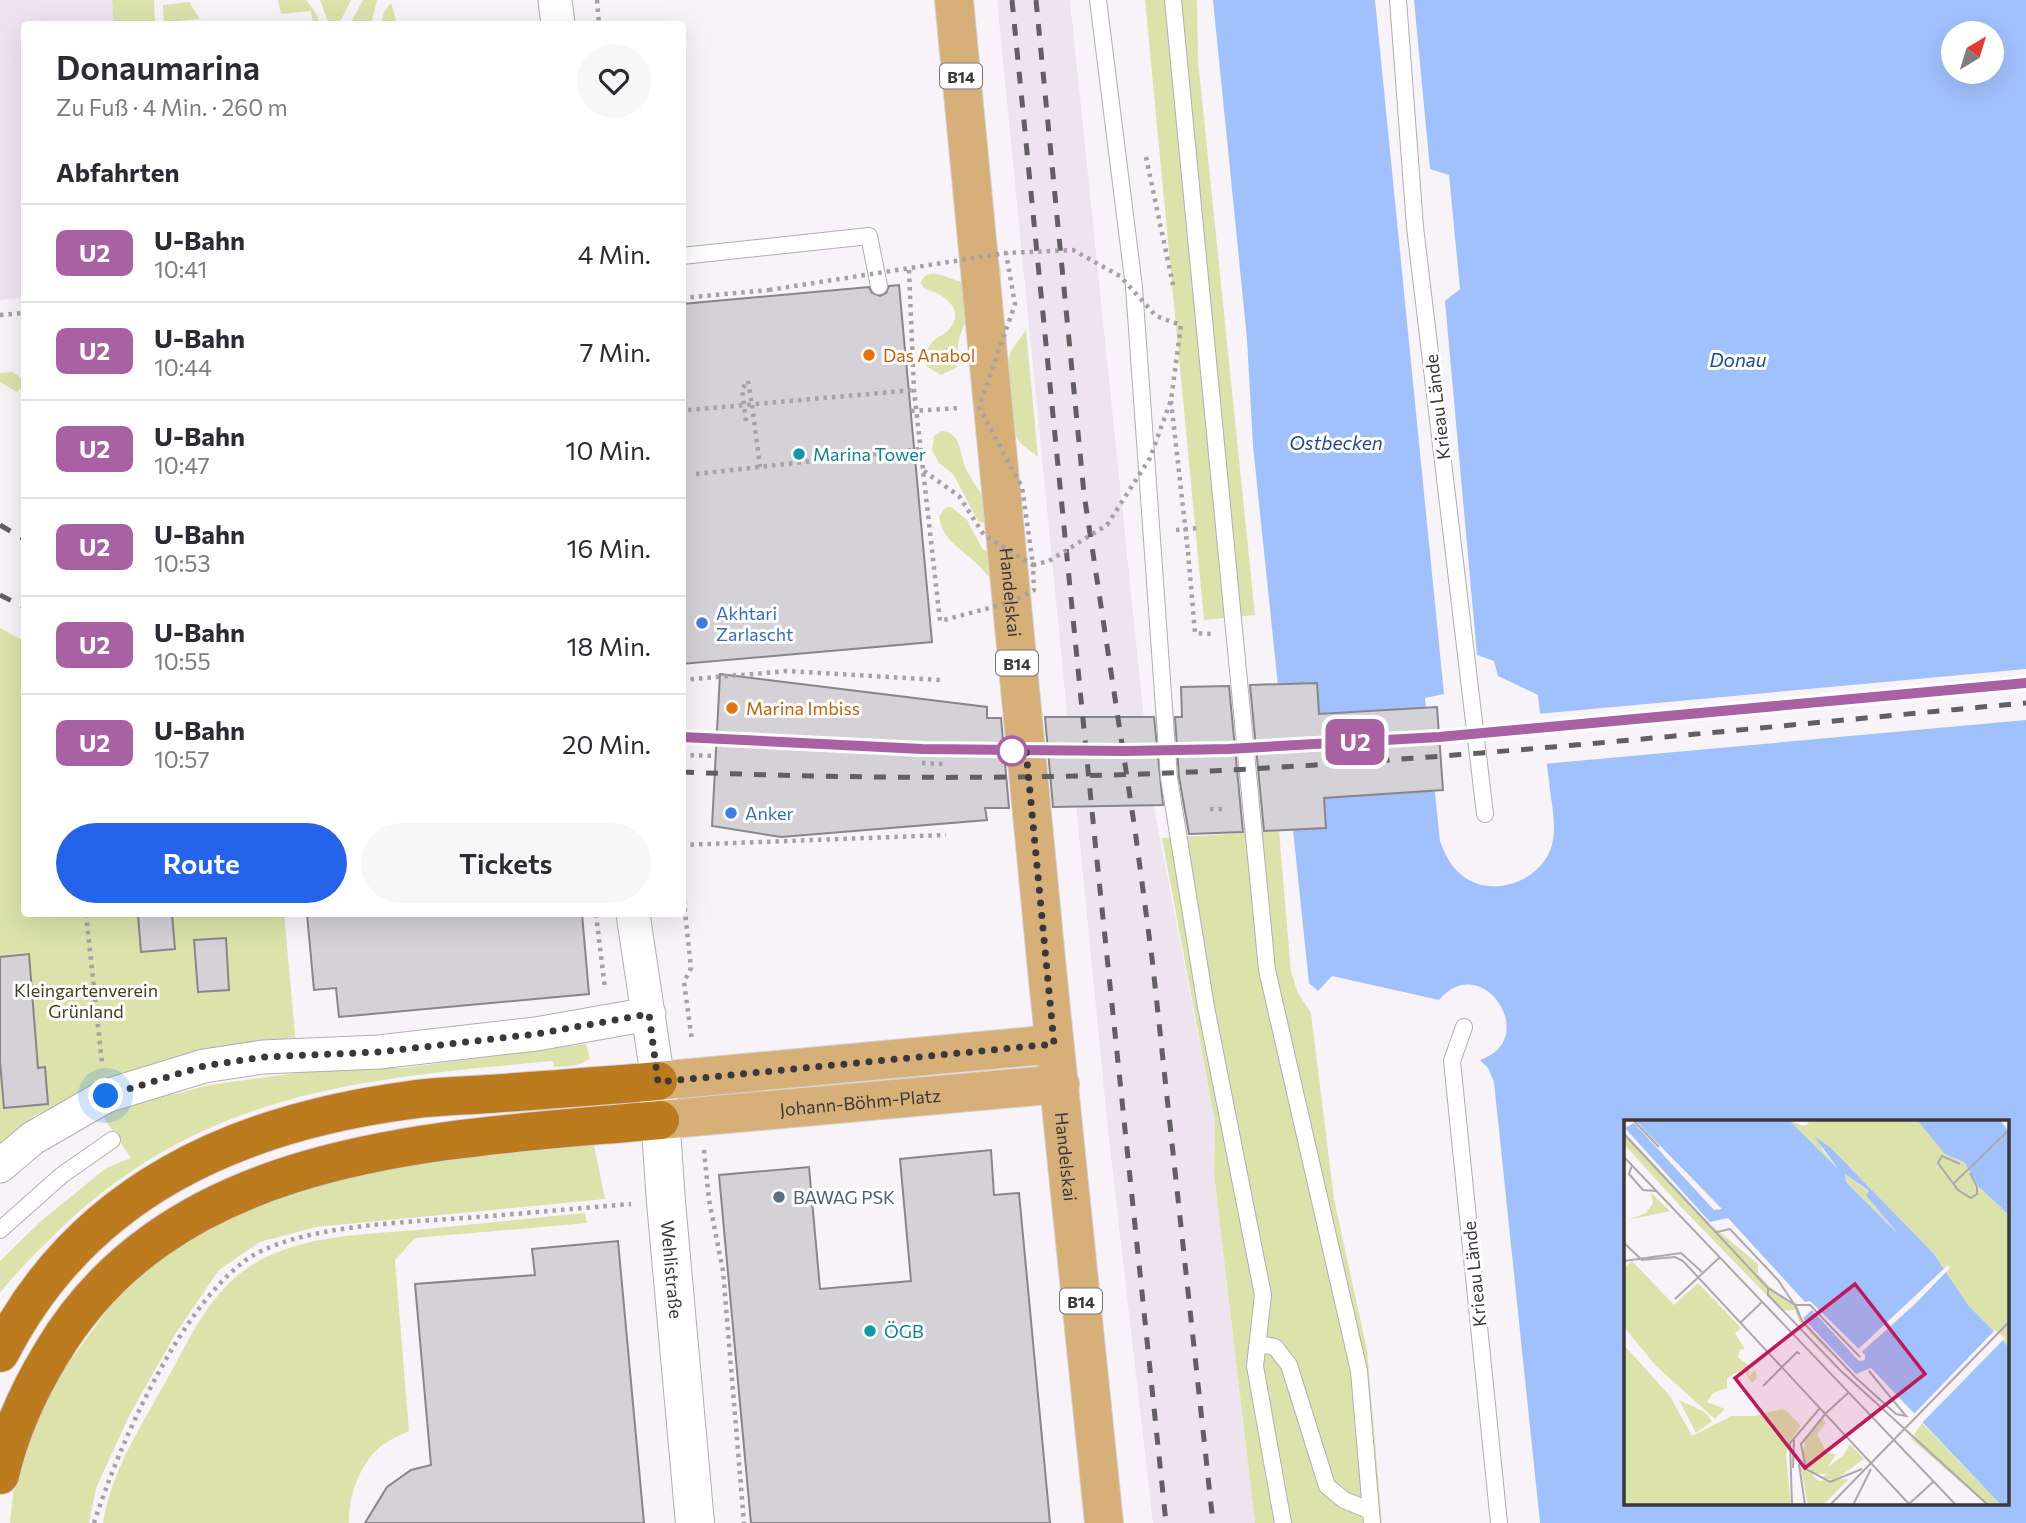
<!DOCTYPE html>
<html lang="de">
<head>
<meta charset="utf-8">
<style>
  :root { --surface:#fff; --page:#f7f7f7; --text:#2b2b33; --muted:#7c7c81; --line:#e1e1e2; --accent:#2563eb }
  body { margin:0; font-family:Commissioner,sans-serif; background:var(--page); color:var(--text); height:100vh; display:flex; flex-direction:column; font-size:26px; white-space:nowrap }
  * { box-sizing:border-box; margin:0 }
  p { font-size:23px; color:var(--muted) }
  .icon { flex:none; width:38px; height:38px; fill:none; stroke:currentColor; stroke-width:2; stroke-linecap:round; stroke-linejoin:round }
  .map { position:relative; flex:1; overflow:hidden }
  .details { position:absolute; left:21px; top:21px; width:665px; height:896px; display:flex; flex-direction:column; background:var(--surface); border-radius:7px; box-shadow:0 7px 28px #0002 }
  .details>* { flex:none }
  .badge { padding:0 14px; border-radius:10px; font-size:24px; line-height:46px }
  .needle { width:46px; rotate:38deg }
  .tools { position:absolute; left:1941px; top:21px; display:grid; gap:14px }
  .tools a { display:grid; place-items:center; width:63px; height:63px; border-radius:50%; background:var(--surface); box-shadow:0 7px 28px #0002; font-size:35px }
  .you { position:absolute; width:35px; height:35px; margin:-18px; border:5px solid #fff; border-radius:50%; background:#1a73e8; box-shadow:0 0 0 10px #1a73e833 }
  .map>.badge { position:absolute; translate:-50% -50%; box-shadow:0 0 0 4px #fff }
  h2 { padding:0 35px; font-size:26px; line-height:63px }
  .round { display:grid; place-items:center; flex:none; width:74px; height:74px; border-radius:37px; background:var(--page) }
  .head { display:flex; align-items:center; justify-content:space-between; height:119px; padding:0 35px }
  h1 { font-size:33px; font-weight:600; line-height:52px }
  .action { display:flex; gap:14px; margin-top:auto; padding:14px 35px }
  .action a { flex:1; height:80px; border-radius:42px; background:var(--accent); color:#fff; font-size:28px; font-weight:600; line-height:80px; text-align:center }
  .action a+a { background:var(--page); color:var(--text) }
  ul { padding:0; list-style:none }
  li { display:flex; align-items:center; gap:21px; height:98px; padding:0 35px; border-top:2px solid var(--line) }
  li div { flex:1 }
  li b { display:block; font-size:26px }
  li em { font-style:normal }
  li .badge { min-width:77px; font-weight:700; text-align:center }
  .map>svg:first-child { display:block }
  .built { fill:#eee4ef }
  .green { fill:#dbe3ab }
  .water { fill:#a1c1fd; fill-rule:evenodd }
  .pier { fill:#f8f3f9 }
  .building { fill:#d4d1d7; stroke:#88858b; stroke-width:2 }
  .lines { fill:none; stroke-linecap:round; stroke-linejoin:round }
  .service-casing { stroke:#b2adb3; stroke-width:18 }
  .minor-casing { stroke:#b2adb3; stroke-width:35 }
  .tertiary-casing { stroke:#b2adb3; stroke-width:40 }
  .primary-casing { stroke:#d4d3d4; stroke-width:40 }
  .motorway-casing { stroke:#d4d3d4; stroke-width:40 }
  .path { stroke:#a5a2a6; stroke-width:4.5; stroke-dasharray:3.5 5; stroke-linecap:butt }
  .service { stroke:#fff; stroke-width:16 }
  .minor { stroke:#fff; stroke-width:33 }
  .tertiary { stroke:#fff; stroke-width:38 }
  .primary { stroke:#d7b079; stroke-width:38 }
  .motorway { stroke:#bd7b1f; stroke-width:38 }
  .rail { stroke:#625f63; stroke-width:5; stroke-dasharray:12 12; stroke-linecap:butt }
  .path-bridge { stroke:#a5a2a6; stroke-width:4.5; stroke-dasharray:3.5 5; stroke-linecap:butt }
  .line-casing { stroke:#fff; stroke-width:16 }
  .line { stroke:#a862a4; stroke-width:10 }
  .walk { stroke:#3a383b; stroke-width:7; stroke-dasharray:0 12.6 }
  .food-dot { fill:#e8710a; stroke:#fff; stroke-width:2.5 }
  .culture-dot { fill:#0f9aa8; stroke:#fff; stroke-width:2.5 }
  .shop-dot { fill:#3f7fe0; stroke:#fff; stroke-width:2.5 }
  .stop-dot { fill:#fff; stroke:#a862a4; stroke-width:3.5 }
  .service-dot { fill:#5c6f8a; stroke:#fff; stroke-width:2.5 }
  .labels { text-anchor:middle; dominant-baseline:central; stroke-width:6; stroke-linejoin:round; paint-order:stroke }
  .shield { fill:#fff; stroke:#757476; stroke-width:2 }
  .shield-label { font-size:16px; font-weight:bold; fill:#3a383b }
  .food-label { font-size:18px; fill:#c56008; stroke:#fff; text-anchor:start }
  .street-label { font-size:18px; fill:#3a383b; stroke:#fff }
  .culture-label { font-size:18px; fill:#0d838f; stroke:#fff; text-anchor:start }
  .shop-label { font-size:18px; fill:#366cbe; stroke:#fff; text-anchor:start }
  .park-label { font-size:18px; fill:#3e421c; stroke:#fff }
  .service-label { font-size:18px; fill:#4e5e75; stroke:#fff; text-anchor:start }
  .water-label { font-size:19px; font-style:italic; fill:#20479b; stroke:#fff }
  .inset-road { fill:none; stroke:#aca8ad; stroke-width:2 }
  .view { fill:#c2185b; fill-opacity:0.15; stroke:#c2185b; stroke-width:3.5 }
  .inset-edge { fill:none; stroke:#3a383b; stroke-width:3.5 }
</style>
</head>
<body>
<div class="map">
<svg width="2026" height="1523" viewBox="0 0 2026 1523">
  <rect width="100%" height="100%" fill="#f8f3f9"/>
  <!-- built -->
  <path class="built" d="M0,0H112L114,24H24V297L0,300Z
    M997,0H1070L1152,797L1215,1123L1214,1174L1255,1523H1153L1108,1130Z"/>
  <!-- green -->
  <path class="green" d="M112,0H154L155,24H114Z
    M278,0H306L316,13L320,24H313L311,11L281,14Z
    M320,0H351L339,24H329Z
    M363,0H377L371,24H350Z
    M1145,0H1197L1198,60L1255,615L1204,620Z
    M189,2L200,19L177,21L176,24H164L163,5Z
    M391,3L397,24H381L384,12Z
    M993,263L1000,267C1007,290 981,293 972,309C967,318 959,335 958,345C957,352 959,359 957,367L941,375L926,366C926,358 925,352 930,345C935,336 945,336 951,327C965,307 941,293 925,289L920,283C930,264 946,279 962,282Z
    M1026,330L1038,457L1020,443L1008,420L1005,371L1011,351Z
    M13,372L22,379V387L17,392L0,382V373Z
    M942,431C963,433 959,456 967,471C973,483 981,493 990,504L986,524L978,521L953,474L939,463L932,450L934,436Z
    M951,507L967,520L982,548L996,559L1001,592C994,583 986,573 978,565C962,549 943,541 939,517L945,508Z
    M0,628L24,641V914H284L296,1044L93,1088L34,1116L0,1147Z
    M1279,831L1291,972L1298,993L1311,1013L1334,1199L1367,1350L1382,1523H1255L1214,1174L1215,1123L1162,838Z
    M586,1044L590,1058C581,1067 566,1066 554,1067L553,1061C362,1079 204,1090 58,1231C38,1251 18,1270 0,1293V1261L40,1222L106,1168L131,1158L102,1115L122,1103L180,1093L209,1085L331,1068H403Z
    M594,1145L605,1199L316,1227L260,1242L219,1270L176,1333L130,1414L96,1488L89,1523H10L13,1493L25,1450L55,1381L121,1292L163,1255L248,1209L313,1184L370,1171L480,1156Z
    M585,1213L587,1223L415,1238L395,1260L409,1431C400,1435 391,1439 384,1444C361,1460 348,1496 349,1523H103C110,1474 141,1426 165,1383C187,1344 206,1299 243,1271C295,1233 366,1235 427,1229C480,1224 533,1218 585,1213Z"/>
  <!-- water -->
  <path class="water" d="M1213,0H1375L1444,694L1425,698L1440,841C1446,858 1455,874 1473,882C1503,895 1543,877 1552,845C1557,825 1551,802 1549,781C1545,752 1541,724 1538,695L1498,676L1494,661L1477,655L1445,301L1460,289L1449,175L1430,169L1414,0H2026V1523H1540L1494,1082L1488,1068L1480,1060C1542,1039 1482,949 1439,1000L1332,976L1318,991L1309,983L1253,446L1247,339ZM1953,33H1992V72H1953ZM1625,1122H2007V1504H1625Z"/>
  <!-- pier -->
  <path class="pier" d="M2026,669V720L1543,764L1537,714Z"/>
  <!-- building -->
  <path class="building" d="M899,285L932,642L682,664V304L869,287L872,293L880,296L886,293L889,286Z
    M720,674L987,707V718H1001L1009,808H985L987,820L781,837L712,826Z
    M1317,683L1319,714L1437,707L1443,790L1324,798L1326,828L1264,831L1250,685Z
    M1229,686L1243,832L1189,834L1179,777L1175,717H1182L1181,687Z
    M1045,717H1154L1163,805L1053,807Z
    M172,914L175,949L141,952L138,915Z
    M307,914H582L589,994L339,1017L336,988L314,990Z
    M226,938L229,990L198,992L194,940Z
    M29,954L38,1068L45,1067L48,1104L4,1108L0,1062V957Z
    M991,1150L994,1195L1019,1193L1050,1523H751L719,1175L809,1167L820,1289L911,1281L900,1159Z
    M618,1241L644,1523H365L387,1487L411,1470L431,1465L415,1284L535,1275L532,1249Z"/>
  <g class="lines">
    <!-- service casing -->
    <g class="service-casing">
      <path id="service" d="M1098,0L1134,287L1169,778L1206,1007L1263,1295L1255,1366L1283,1523
        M1173,0L1267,970L1359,1371L1372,1523
        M1398,0L1415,227L1485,814
        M682,256L869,236L879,286
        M1464,1027L1452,1061L1499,1523
        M0,1230L62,1175L112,1140
        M1259,1344L1275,1347L1289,1365L1327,1486L1344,1500L1371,1511"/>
    </g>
    <!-- minor casing -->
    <g class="minor-casing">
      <path id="minor" d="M555,0L558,24
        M633,914L658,1081
        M0,1166L33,1138L106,1096L204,1066L263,1057L379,1052L536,1034L649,1014"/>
    </g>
    <!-- tertiary casing -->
    <g class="tertiary-casing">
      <g id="tertiary">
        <path id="s1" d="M658,1086L666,1202L695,1523"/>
      </g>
    </g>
    <!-- primary casing -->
    <g class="primary-casing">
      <g id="primary">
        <path id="s2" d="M954,0L1047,970L1104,1523"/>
        <path d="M658,1081L1054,1044"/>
        <path id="s3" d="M660,1120L1060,1084"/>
      </g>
    </g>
    <!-- motorway casing -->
    <g class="motorway-casing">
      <path id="motorway" d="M0,1353C83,1190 237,1123 410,1100C436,1096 463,1096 489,1094C545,1090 602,1086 658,1081
        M0,1475C10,1432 28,1392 51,1354C175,1144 444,1140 660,1120"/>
    </g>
    <!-- path -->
    <path class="path" d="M597,0L599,24
      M1146,157L1173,285
      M682,298L769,290
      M0,315L24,313
      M748,381L752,405
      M688,410L914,390
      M911,411L959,408
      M746,421L742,389L748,381
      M696,474L921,449
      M1176,530L1199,528
      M1188,552L1195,633L1211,634
      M682,680L787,671L941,680
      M682,755L716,756
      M922,763L943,764
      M1210,809H1227
      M682,845L946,835
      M682,883L691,968L684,982L692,1041
      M86,914L102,1063
      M596,914L605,989
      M704,1150L709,1200L723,1271L744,1523
      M94,1523C119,1445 177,1314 242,1263C290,1224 415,1222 478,1217C529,1213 580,1208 631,1204"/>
    <!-- service -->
    <use href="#service" class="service"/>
    <!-- minor -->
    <use href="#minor" class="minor"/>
    <!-- tertiary -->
    <use href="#tertiary" class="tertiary"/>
    <!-- primary -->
    <use href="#primary" class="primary"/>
    <!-- motorway -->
    <use href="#motorway" class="motorway"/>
    <!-- rail -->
    <path class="rail" d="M1012,0L1096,851L1166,1523
      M1036,0L1084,494L1135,830L1152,958L1213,1523
      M0,525L24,539
      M0,595L24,607
      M682,736L899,749L1126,751L1228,749L1439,737L2026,683
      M682,772C865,779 1048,780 1230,770C1496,756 1761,727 2026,703"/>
    <!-- path-bridge -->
    <path class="path-bridge" d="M909,270L914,390L940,621L1012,602L1034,590L1033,565L984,535L959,496L924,471
      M769,290L1006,253L1073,250L1120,276L1156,316L1181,325L1171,400L1150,458L1107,525L1049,561L1033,565L1022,487L979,407L1015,304L1006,253
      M1171,401L1188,552
      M752,405L760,467"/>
  </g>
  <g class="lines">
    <!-- line casing -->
    <g class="line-casing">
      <path id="line" d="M682,737L922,749L1126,751L1228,749L1439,737L2026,683"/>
    </g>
    <!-- line -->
    <use href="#line" class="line"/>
    <!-- walk -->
    <path class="walk" d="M106,1096L204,1066L263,1057L379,1052L536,1034L649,1014L658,1082L1054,1044L1026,750L1012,751"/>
  </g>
  <!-- markers -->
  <g class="food-dot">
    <circle cx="869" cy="355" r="7"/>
    <circle cx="732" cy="708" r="7"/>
  </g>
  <g class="culture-dot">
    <circle cx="799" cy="454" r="7"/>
    <circle cx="870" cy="1331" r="7"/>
  </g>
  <g class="shop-dot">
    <circle cx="702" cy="623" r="7"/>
    <circle cx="731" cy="813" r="7"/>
  </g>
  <circle class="stop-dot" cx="1012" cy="751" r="14"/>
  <circle class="service-dot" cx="779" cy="1197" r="7"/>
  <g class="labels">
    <!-- shield labels -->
    <g class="shield">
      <rect x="940" y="63.5" width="42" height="25" rx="5"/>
      <rect x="996" y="650.5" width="42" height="25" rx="5"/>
      <rect x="1060" y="1288.5" width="42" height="25" rx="5"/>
    </g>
    <g class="shield-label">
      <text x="961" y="76">B14</text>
      <text x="1017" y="663">B14</text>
      <text x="1081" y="1301">B14</text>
    </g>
    <!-- food labels -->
    <g class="food-label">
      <text x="883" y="355">Das Anabol</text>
      <text x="746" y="708">Marina Imbiss</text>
    </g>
    <!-- street labels -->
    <g class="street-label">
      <text transform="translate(1437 407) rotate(-97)">Krieau Lände</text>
      <text stroke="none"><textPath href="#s2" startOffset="595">Handelskai</textPath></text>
      <text stroke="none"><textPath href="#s3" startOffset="201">Johann-Böhm-Platz</textPath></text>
      <text stroke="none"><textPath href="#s2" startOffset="1162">Handelskai</textPath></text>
      <text stroke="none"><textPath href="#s1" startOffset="184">Wehlistraße</textPath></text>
      <text transform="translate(1474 1274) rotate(-96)">Krieau Lände</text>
    </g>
    <!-- culture labels -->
    <g class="culture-label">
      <text x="813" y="454">Marina Tower</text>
      <text x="884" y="1331">ÖGB</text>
    </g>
    <!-- shop labels -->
    <g class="shop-label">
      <text x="716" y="613">Akhtari<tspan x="716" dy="21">Zarlascht</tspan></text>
      <text x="745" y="813">Anker</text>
    </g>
    <!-- park labels -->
    <g class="park-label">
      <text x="86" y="990">Kleingartenverein<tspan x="86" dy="21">Grünland</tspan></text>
    </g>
    <!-- service labels -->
    <g class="service-label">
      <text x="793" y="1197">BAWAG PSK</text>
    </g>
    <!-- water labels -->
    <g class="water-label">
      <text x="1738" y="359">Donau</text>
      <text x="1336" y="442">Ostbecken</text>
    </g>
  </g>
  <!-- overview -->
  <g transform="translate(1624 1120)">
    <rect width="385" height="385" fill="#f8f3f9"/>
    <path d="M165,0L179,6L185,4L182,0H293L322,33L340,42L355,67L385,95V227L344,185L310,134L207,28H197L214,49ZM0,12L86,104L134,144V154L145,166L165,183L172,182L178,198L211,239L175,201L171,190L158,191L57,87L0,24ZM221,54L245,72L242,75L274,114L222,62ZM27,73L46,91L4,100L22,93L29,83ZM8,141L50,185L74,163L117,208L111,213L121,230L116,229L114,237L124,245L125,256L131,250L133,258L128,263L119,249L103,258V268L89,273L83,282L101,289L91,299L32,246L0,207V149ZM0,225L46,276L68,316L108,296H130L158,289L164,292L177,306L165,322L162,336L167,385H0ZM55,280L81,292L88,301L72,313ZM199,298L202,303L193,314L203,333L212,334L204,347L220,335L226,324L240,339L211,360L196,358L204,354H188L178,337L182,318ZM298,303L377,385H363L287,319ZM175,339L194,361L225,359L199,385H184Z" fill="#dbe3ab"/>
    <path d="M11,0H165L214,49L190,16L207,28L310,134L344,185L385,227V385H377L247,248L232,254L179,198L188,190L235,241L241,240V235L186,181L181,182L104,98L86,102L1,8L10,3L90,90L98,89ZM221,54L245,71L242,75L274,114L222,62ZM293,0H376L385,12V95L355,67L340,42L321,34Z" fill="#a1c1fd" fill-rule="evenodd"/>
    <path d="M324,145L326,148L291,184L232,237L229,234ZM371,210L381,218L296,305L298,308L287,297Z" fill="#f8f3f9"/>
    <path class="inset-road" d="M9,0L35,27M0,14L144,168L171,185L178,201L231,257L272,294L282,296L245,251M0,37L332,385M336,44L318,36L314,43L334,70L347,78L353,74V67L346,53M8,45L5,54L19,70L32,71M329,64L385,10M93,112L106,109L154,160L170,184M0,123L18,140L51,137L59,141L285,384M0,141L57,133L78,152M144,168V175L216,250L364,385M51,179L95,138M171,185H186L236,237M116,203L138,182M139,266L173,232L176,234M202,293L224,273M202,293L177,324L182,349L206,362L238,349M175,344L181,385M169,348L170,320M285,384L309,362M168,385L166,323L196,288M206,385L385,202M229,385L247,349"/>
    <path class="view" d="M231,164L301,254L181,348L111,258Z"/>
    <rect width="385" height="385" class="inset-edge"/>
  </g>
</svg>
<div class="tools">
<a><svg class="needle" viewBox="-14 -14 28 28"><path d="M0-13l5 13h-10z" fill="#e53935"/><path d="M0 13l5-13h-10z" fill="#7c7c81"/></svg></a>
</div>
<div class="you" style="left:106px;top:1096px"></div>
<b class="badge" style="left:1355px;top:742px;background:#a862a4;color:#fff">U2</b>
<section class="details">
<div class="head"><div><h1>Donaumarina</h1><p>Zu Fuß · 4 Min. · 260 m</p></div><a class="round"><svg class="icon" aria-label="heart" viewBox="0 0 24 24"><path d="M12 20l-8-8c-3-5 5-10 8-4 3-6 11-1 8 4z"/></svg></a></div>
<h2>Abfahrten</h2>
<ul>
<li><span class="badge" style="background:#a862a4;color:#fff">U2</span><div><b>U-Bahn</b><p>10:41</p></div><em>4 Min.</em></li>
<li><span class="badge" style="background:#a862a4;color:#fff">U2</span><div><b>U-Bahn</b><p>10:44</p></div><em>7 Min.</em></li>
<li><span class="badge" style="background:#a862a4;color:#fff">U2</span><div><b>U-Bahn</b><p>10:47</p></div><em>10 Min.</em></li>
<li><span class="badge" style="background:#a862a4;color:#fff">U2</span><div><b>U-Bahn</b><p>10:53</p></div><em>16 Min.</em></li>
<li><span class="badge" style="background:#a862a4;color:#fff">U2</span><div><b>U-Bahn</b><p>10:55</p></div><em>18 Min.</em></li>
<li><span class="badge" style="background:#a862a4;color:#fff">U2</span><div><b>U-Bahn</b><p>10:57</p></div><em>20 Min.</em></li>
</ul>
<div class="action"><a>Route</a><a>Tickets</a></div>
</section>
</div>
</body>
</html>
